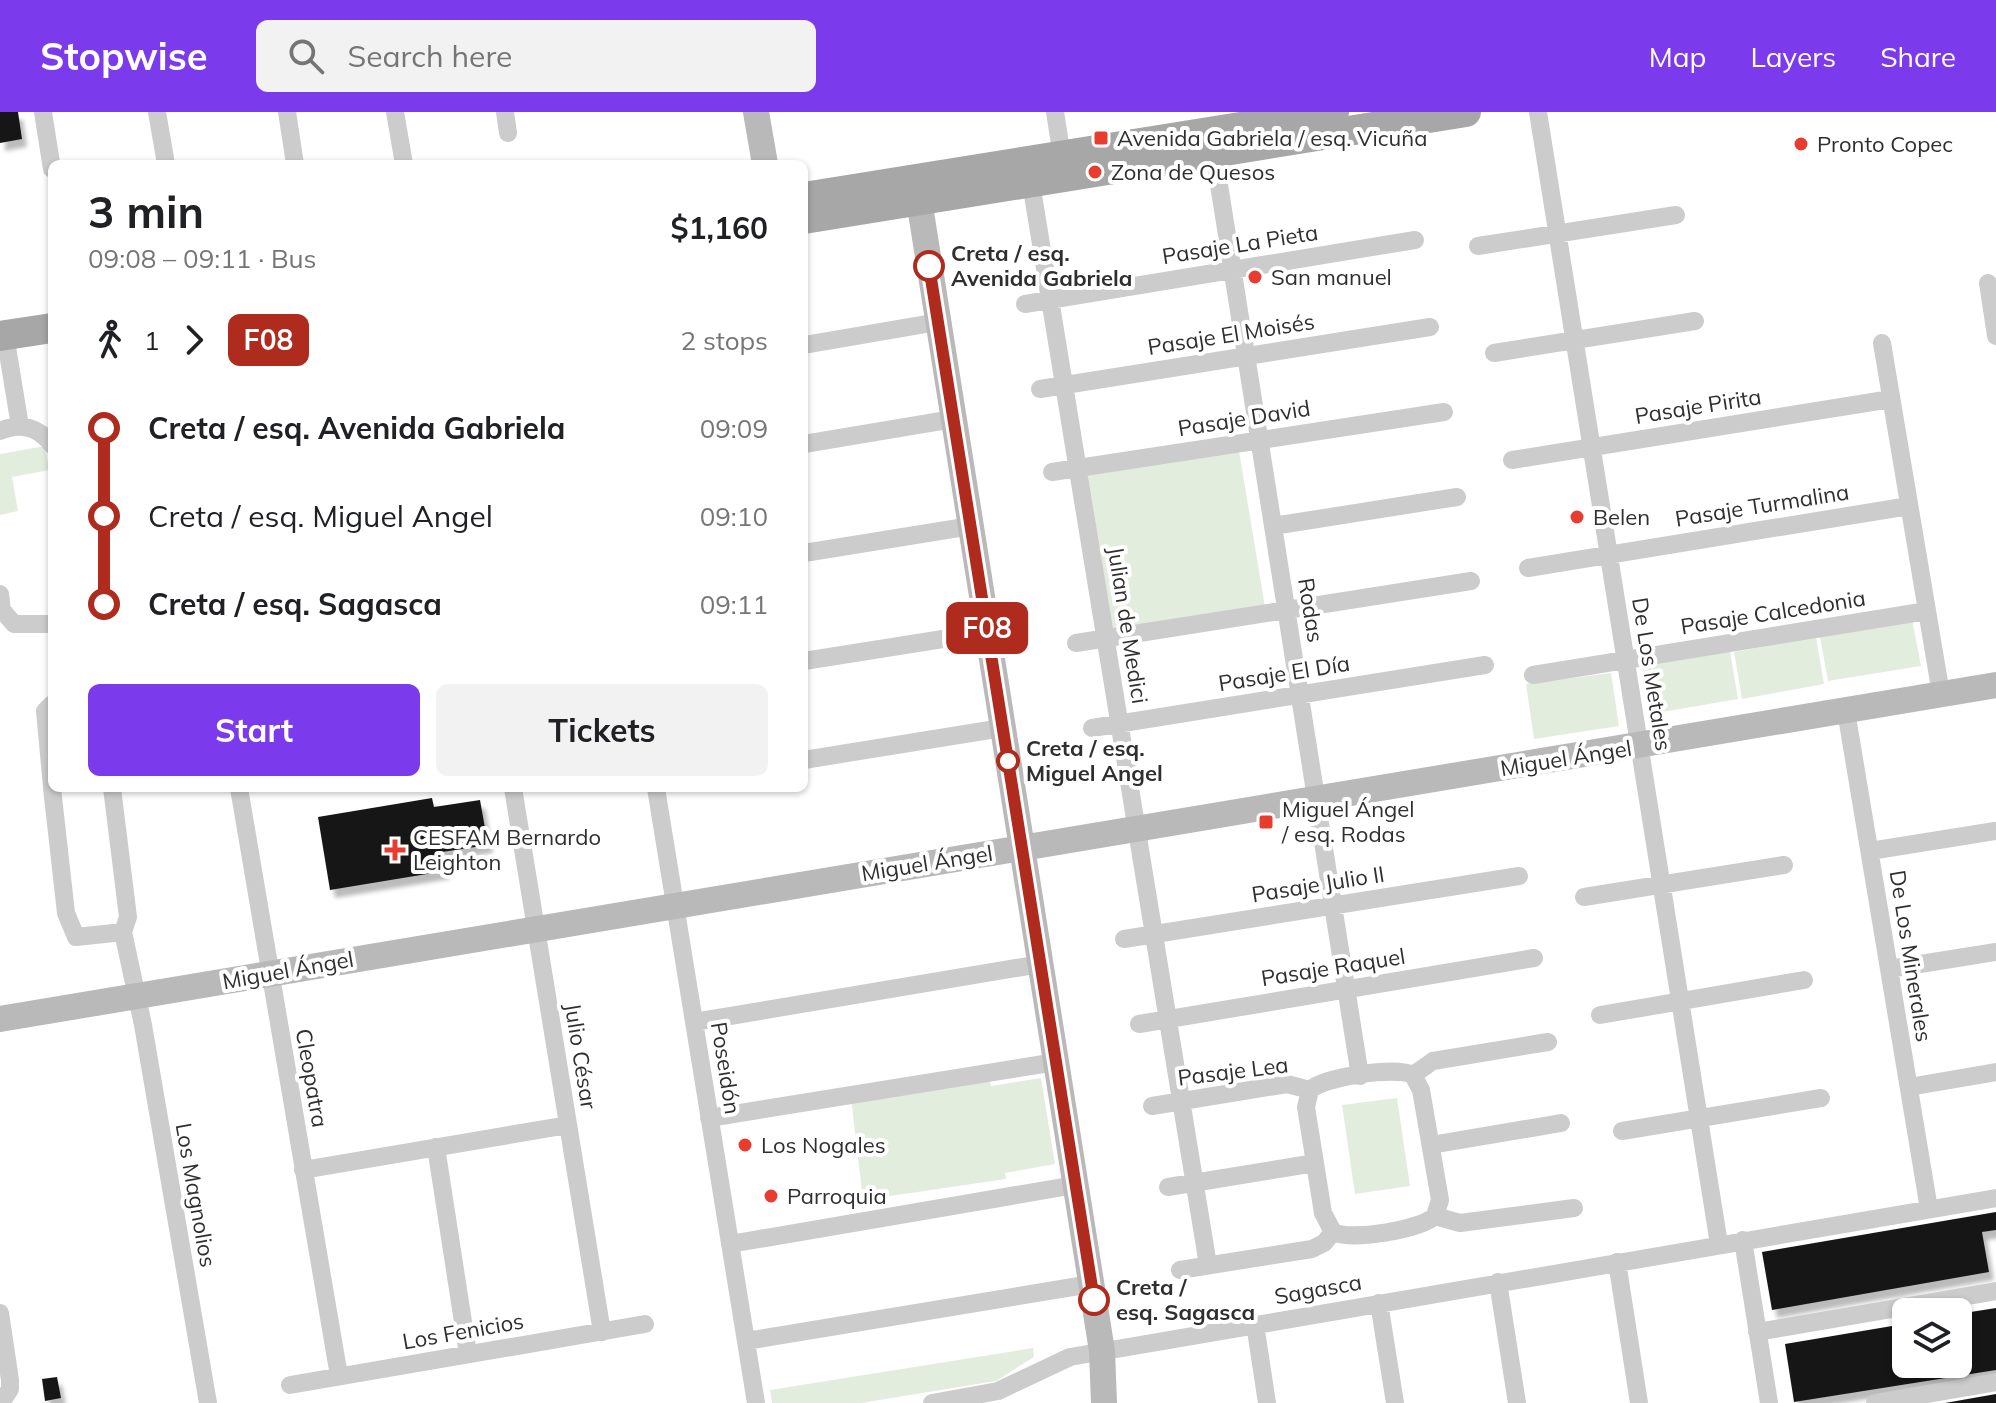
<!DOCTYPE html>
<html lang="en">
<head>
<meta charset="utf-8">
<style>
  :root { --surface:#fff; --page:#f2f2f2; --text:#202124; --muted:#757577; --accent:#7c3aed }
  body { margin:0; font-family:Mulish,sans-serif; background:var(--page); color:var(--text); height:100vh; display:flex; flex-direction:column; font-size:30px; white-space:nowrap }
  * { box-sizing:border-box; margin:0 }
  p { font-size:26px; color:var(--muted) }
  .icon { flex:none; width:44px; height:44px; fill:none; stroke:currentColor; stroke-width:2; stroke-linecap:round; stroke-linejoin:round }
  .map { position:relative; flex:1; overflow:hidden }
  .sheet { position:absolute; left:48px; top:48px; width:760px; height:632px; display:flex; flex-direction:column; background:var(--surface); border-radius:12px; box-shadow:0 2px 6px #0004 }
  .sheet>* { flex:none }
  .badge { padding:0 16px; border-radius:12px; font-size:28px; line-height:52px }
  .buttons { position:absolute; left:1892px; top:1186px; display:grid; gap:16px }
  .buttons a { display:grid; place-items:center; width:80px; height:80px; border-radius:12px; background:var(--surface); box-shadow:0 2px 6px #0004; font-size:40px }
  .map>.badge { position:absolute; translate:-50% -50%; box-shadow:0 0 0 4px #fff }
  .legs { display:flex; align-items:center; gap:12px; height:88px; padding:0 40px; font-size:26px }
  .legs p { margin-inline-start:auto }
  .headline { display:flex; align-items:center; justify-content:space-between; height:136px; padding:0 40px }
  h1 { font-size:44px; font-weight:700; line-height:60px }
  .button { display:flex; gap:16px; margin-top:auto; padding:16px 40px }
  .button a { flex:1; height:92px; border-radius:12px; background:var(--accent); color:#fff; font-size:32px; font-weight:700; line-height:92px; text-align:center }
  .button a+a { background:var(--page); color:var(--text) }
  ul { padding:0 40px; list-style:none }
  li { display:flex; align-items:center; gap:28px; height:88px; font-size:30px }
  li i { display:grid; place-items:center; width:12px; height:100%; margin:0 10px; background:currentColor }
  li i::after { content:''; width:20px; height:20px; margin:-10px; border:6px solid; border-radius:50%; background:var(--surface) }
  li p { margin-inline-start:auto }
  li:first-child i { background:linear-gradient(#0000 50%,currentColor 0) }
  li:last-child i { background:linear-gradient(currentColor 50%,#0000 0) }
  header { display:flex; align-items:center; gap:48px; box-sizing:border-box; height:112px; padding:0 40px; background:var(--accent); color:#fff }
  header strong { font-size:38px }
  nav { display:flex; gap:44px; margin-inline-start:auto; font-size:28px }
  .search { width:560px; height:72px; background:var(--page); display:flex; align-items:center; gap:20px; box-sizing:border-box; padding:0 28px; border-radius:12px; color:var(--muted); font-size:30px }
  .map>svg:first-child { display:block }
  .green { fill:#e3eddd }
  .building { fill:#161616; filter:url(#shadow) }
  .lines { fill:none; stroke-linecap:round; stroke-linejoin:round }
  .street { stroke:#ccc; stroke-width:18 }
  .secondary { stroke:#b9b9b9; stroke-width:26 }
  .primary { stroke:#a7a7a7; stroke-width:30 }
  .line-1-casing { stroke:#fff; stroke-width:18 }
  .line-1 { stroke:#af2b1e; stroke-width:12 }
  .poi-dot { fill:#e83c2f; stroke:#fff; stroke-width:3 }
  .stop-1-dot { fill:#fff; stroke:#af2b1e; stroke-width:4 }
  .labels { text-anchor:middle; dominant-baseline:central; stroke-width:8; stroke-linejoin:round; paint-order:stroke }
  .poi-label { font-size:22px; fill:#2f2f2f; stroke:#fff; text-anchor:start }
  .street-label { font-size:22px; fill:#2f2f2f; stroke:#fff }
  .stop-label { font-size:22px; font-weight:bold; fill:#2f2f2f; stroke:#fff; text-anchor:start }
</style>
</head>
<body>
<header>
<strong>Stopwise</strong>
<div class="search"><svg class="icon" aria-label="search" viewBox="0 0 24 24"><circle cx="10" cy="10" r="6"/><path d="M15 15l6 6"/></svg>Search here</div>
<nav><a>Map</a><a>Layers</a><a>Share</a></nav>
</header>
<div class="map">
<svg width="1996" height="1291" viewBox="0 0 1996 1291">
  <defs>
    <filter id="shadow"><feDropShadow dx="5" dy="8" stdDeviation="2" flood-color="#0004"/></filter>
  </defs>
  <rect width="100%" height="100%" fill="#fff"/>
  <!-- green -->
  <path class="green" d="M45,334L49,358L12,365L18,399L0,403V342Z
    M1239,339L1265,495L1113,521L1088,363Z
    M1912,507L1921,554L1828,569L1820,525Z
    M1816,525L1824,572L1742,587L1734,540Z
    M1730,539L1738,587L1651,602L1642,553Z
    M1611,561L1619,614L1534,627L1526,572Z
    M1041,966L1055,1052L1005,1061L1006,1067L863,1088L851,986L989,967L991,974Z
    M1397,986L1410,1074L1355,1082L1342,993Z
    M1033,1236L1034,1245L996,1269L861,1291H772L770,1278Z"/>
  <!-- building -->
  <path class="building" d="M0,0H18L22,27L0,31Z
    M432,686L434,695L480,688L488,733L442,740L445,759L330,778L318,705Z
    M1996,1100V1118L1982,1120L1989,1160L1772,1198L1762,1140Z
    M1996,1196V1258L1794,1290L1785,1232L1904,1212L1906,1252H1958V1202Z
    M57,1265L61,1286L45,1289L42,1267Z
    M1996,1282V1291H1945Z"/>
  <g class="lines">
    <!-- street -->
    <path class="street" d="M43,0L52,57
      M157,0L166,52
      M287,0L295,52
      M395,0L404,52
      M505,0L508,21
      M1055,0L1062,44
      M1538,0L1719,1132
      M1214,41L1360,964
      M1031,71L1208,1153
      M1478,134L1676,103
      M1988,171L1996,224
      M1025,192L1415,128
      M5,223L20,314
      M1882,231L1941,582
      M804,233L938,210
      M1494,241L1695,209
      M1040,277L1430,215
      M0,319C21,310 39,315 52,333
      M804,332L953,307
      M1512,348L1891,287
      M1052,360L1444,300
      M1273,414L1457,385
      M804,441L971,414
      M1528,456L1909,394
      M0,482L2,498L14,512H52
      M1076,531L1471,469
      M804,549L987,520
      M1533,563L1927,499
      M52,592L45,599L52,675
      M1846,599L1929,1097
      M1092,616L1485,553
      M804,648L1002,616
      M52,676L66,801L76,825L123,820L128,805L112,676
      M239,676L339,1264
      M513,676L602,1220
      M656,676L756,1291
      M1870,739L1995,719
      M1584,785L1784,753
      M123,820L143,913L208,1291
      M1124,827L1519,764
      M1889,857L1996,840
      M1600,903L1804,868
      M694,910L1040,852
      M1139,912L1534,846
      M1413,963L1421,978L1440,1088L1435,1104
      M1413,963L1433,949L1548,930
      M1909,975L1996,960
      M1310,978L1306,995L1323,1101L1333,1120C1351,1129 1420,1118 1435,1104
      M1310,978C1324,965 1396,954 1413,963
      M1152,994L1287,972L1310,978
      M709,1006L1056,950
      M1622,1019L1821,986
      M1431,1033L1561,1011
      M436,1035L468,1242
      M303,1058L568,1013
      M1168,1075L1315,1051
      M1435,1104L1460,1111L1574,1096
      M1743,1128L1769,1291
      M730,1132L1075,1073
      M1617,1150L1639,1291
      M1180,1158L1312,1137L1324,1131L1333,1120
      M1498,1170L1517,1291
      M1379,1191L1395,1291
      M0,1201L10,1268V1277L1,1291
      M1255,1212L1267,1291
      M1757,1220L1996,1179
      M746,1229L1091,1172
      M290,1273L645,1212
      M932,1291L998,1279L1070,1245L1996,1086
      M1875,1291L1996,1270"/>
    <!-- secondary -->
    <path class="secondary" d="M756,0L765,52
      M916,69L1102,1239L1104,1291
      M0,907L1996,573"/>
    <!-- primary -->
    <path class="primary" d="M804,85L1334,0
      M804,107L1466,0
      M0,224L52,216"/>
  </g>
  <g class="lines">
    <!-- line-1 casing -->
    <g class="line-1-casing">
      <path id="line-1" d="M929,154L1094,1188"/>
    </g>
    <!-- line-1 -->
    <use href="#line-1" class="line-1"/>
  </g>
  <!-- markers -->
  <g class="poi-dot">
    <rect x="1093" y="18" width="16" height="16" rx="4"/>
    <circle cx="1801" cy="32" r="8"/>
    <circle cx="1095" cy="60" r="8"/>
    <circle cx="1255" cy="165" r="8"/>
    <circle cx="1577" cy="405" r="8"/>
    <rect x="1258" y="702" width="16" height="16" rx="4"/>
    <path d="M391 726h8v8h8v8h-8v8h-8v-8h-8v-8h8z"/>
    <circle cx="745" cy="1033" r="8"/>
    <circle cx="771" cy="1084" r="8"/>
  </g>
  <g class="stop-1-dot">
    <circle cx="929" cy="154" r="14"/>
    <circle cx="1008" cy="649" r="10"/>
    <circle cx="1094" cy="1188" r="14"/>
  </g>
  <g class="labels">
    <!-- poi labels -->
    <g class="poi-label">
      <text x="1117" y="26">Avenida Gabriela / esq. Vicuña</text>
      <text x="1817" y="32">Pronto Copec</text>
      <text x="1111" y="60">Zona de Quesos</text>
      <text x="1271" y="165">San manuel</text>
      <text x="1593" y="405">Belen</text>
      <text x="1282" y="697">Miguel Ángel<tspan x="1282" dy="25">/ esq. Rodas</tspan></text>
      <text x="413" y="725">CESFAM Bernardo<tspan x="413" dy="25">Leighton</tspan></text>
      <text x="761" y="1033">Los Nogales</text>
      <text x="787" y="1084">Parroquia</text>
    </g>
    <!-- street labels -->
    <g class="street-label">
      <text transform="translate(1240 132) rotate(-9)">Pasaje La Pieta</text>
      <text transform="translate(1231 222) rotate(-9)">Pasaje El Moisés</text>
      <text transform="translate(1698 294) rotate(-9)">Pasaje Pirita</text>
      <text transform="translate(1244 306) rotate(-9)">Pasaje David</text>
      <text transform="translate(1762 393) rotate(-9)">Pasaje Turmalina</text>
      <text transform="translate(1311 498) rotate(81)">Rodas</text>
      <text transform="translate(1773 500) rotate(-9)">Pasaje Calcedonia</text>
      <text transform="translate(1128 513) rotate(81)">Julian de Medici</text>
      <text transform="translate(1284 561) rotate(-9)">Pasaje El Día</text>
      <text transform="translate(1652 562) rotate(81)">De Los Metales</text>
      <text transform="translate(1566 646) rotate(-9)">Miguel Ángel</text>
      <text transform="translate(927 751) rotate(-9)">Miguel Ángel</text>
      <text transform="translate(1318 772) rotate(-9)">Pasaje Julio II</text>
      <text transform="translate(1911 844) rotate(81)">De Los Minerales</text>
      <text transform="translate(1333 855) rotate(-9)">Pasaje Raquel</text>
      <text transform="translate(288 858) rotate(-10)">Miguel Ángel</text>
      <text transform="translate(581 944) rotate(81)">Julio César</text>
      <text transform="translate(726 956) rotate(81)">Poseidón</text>
      <text transform="translate(1233 959) rotate(-7)">Pasaje Lea</text>
      <text transform="translate(312 966) rotate(80)">Cleopatra</text>
      <text transform="translate(196 1083) rotate(80)">Los Magnolios</text>
      <text transform="translate(1318 1177) rotate(-10)">Sagasca</text>
      <text transform="translate(463 1219) rotate(-10)">Los Fenicios</text>
    </g>
    <!-- stop labels -->
    <g class="stop-label">
      <text x="951" y="141">Creta / esq.<tspan x="951" dy="25">Avenida Gabriela</tspan></text>
      <text x="1026" y="636">Creta / esq.<tspan x="1026" dy="25">Miguel Angel</tspan></text>
      <text x="1116" y="1175">Creta /<tspan x="1116" dy="25">esq. Sagasca</tspan></text>
    </g>
  </g>
</svg>
<div class="buttons">
<a><svg class="icon" aria-label="layers" viewBox="0 0 24 24"><path d="M12 4l9 5-9 5-9-5zM3 14l9 5 9-5"/></svg></a>
</div>
<b class="badge" style="left:987px;top:516px;background:#af2b1e;color:#fff">F08</b>
<section class="sheet">
<div class="headline"><div><h1>3 min</h1><p>09:08 – 09:11 · Bus</p></div><b>$1,160</b></div>
<div class="legs"><svg class="icon" aria-label="walk" viewBox="0 0 24 24"><circle cx="13" cy="4" r="2"/><path d="M13 8l-2 6 4 7M11 14l-3 7M7 12l3-4h3l4 4"/></svg>1<svg class="icon" aria-label="forward" viewBox="0 0 24 24"><path d="M9 5l7 7-7 7"/></svg><b class="badge" style="background:#af2b1e;color:#fff">F08</b><p>2 stops</p></div>
<ul>
<li><i style="color:#af2b1e"></i><b>Creta / esq. Avenida Gabriela</b><p>09:09</p></li>
<li><i style="color:#af2b1e"></i><span>Creta / esq. Miguel Angel</span><p>09:10</p></li>
<li><i style="color:#af2b1e"></i><b>Creta / esq. Sagasca</b><p>09:11</p></li>
</ul>
<div class="button"><a>Start</a><a>Tickets</a></div>
</section>
</div>
</body>
</html>
